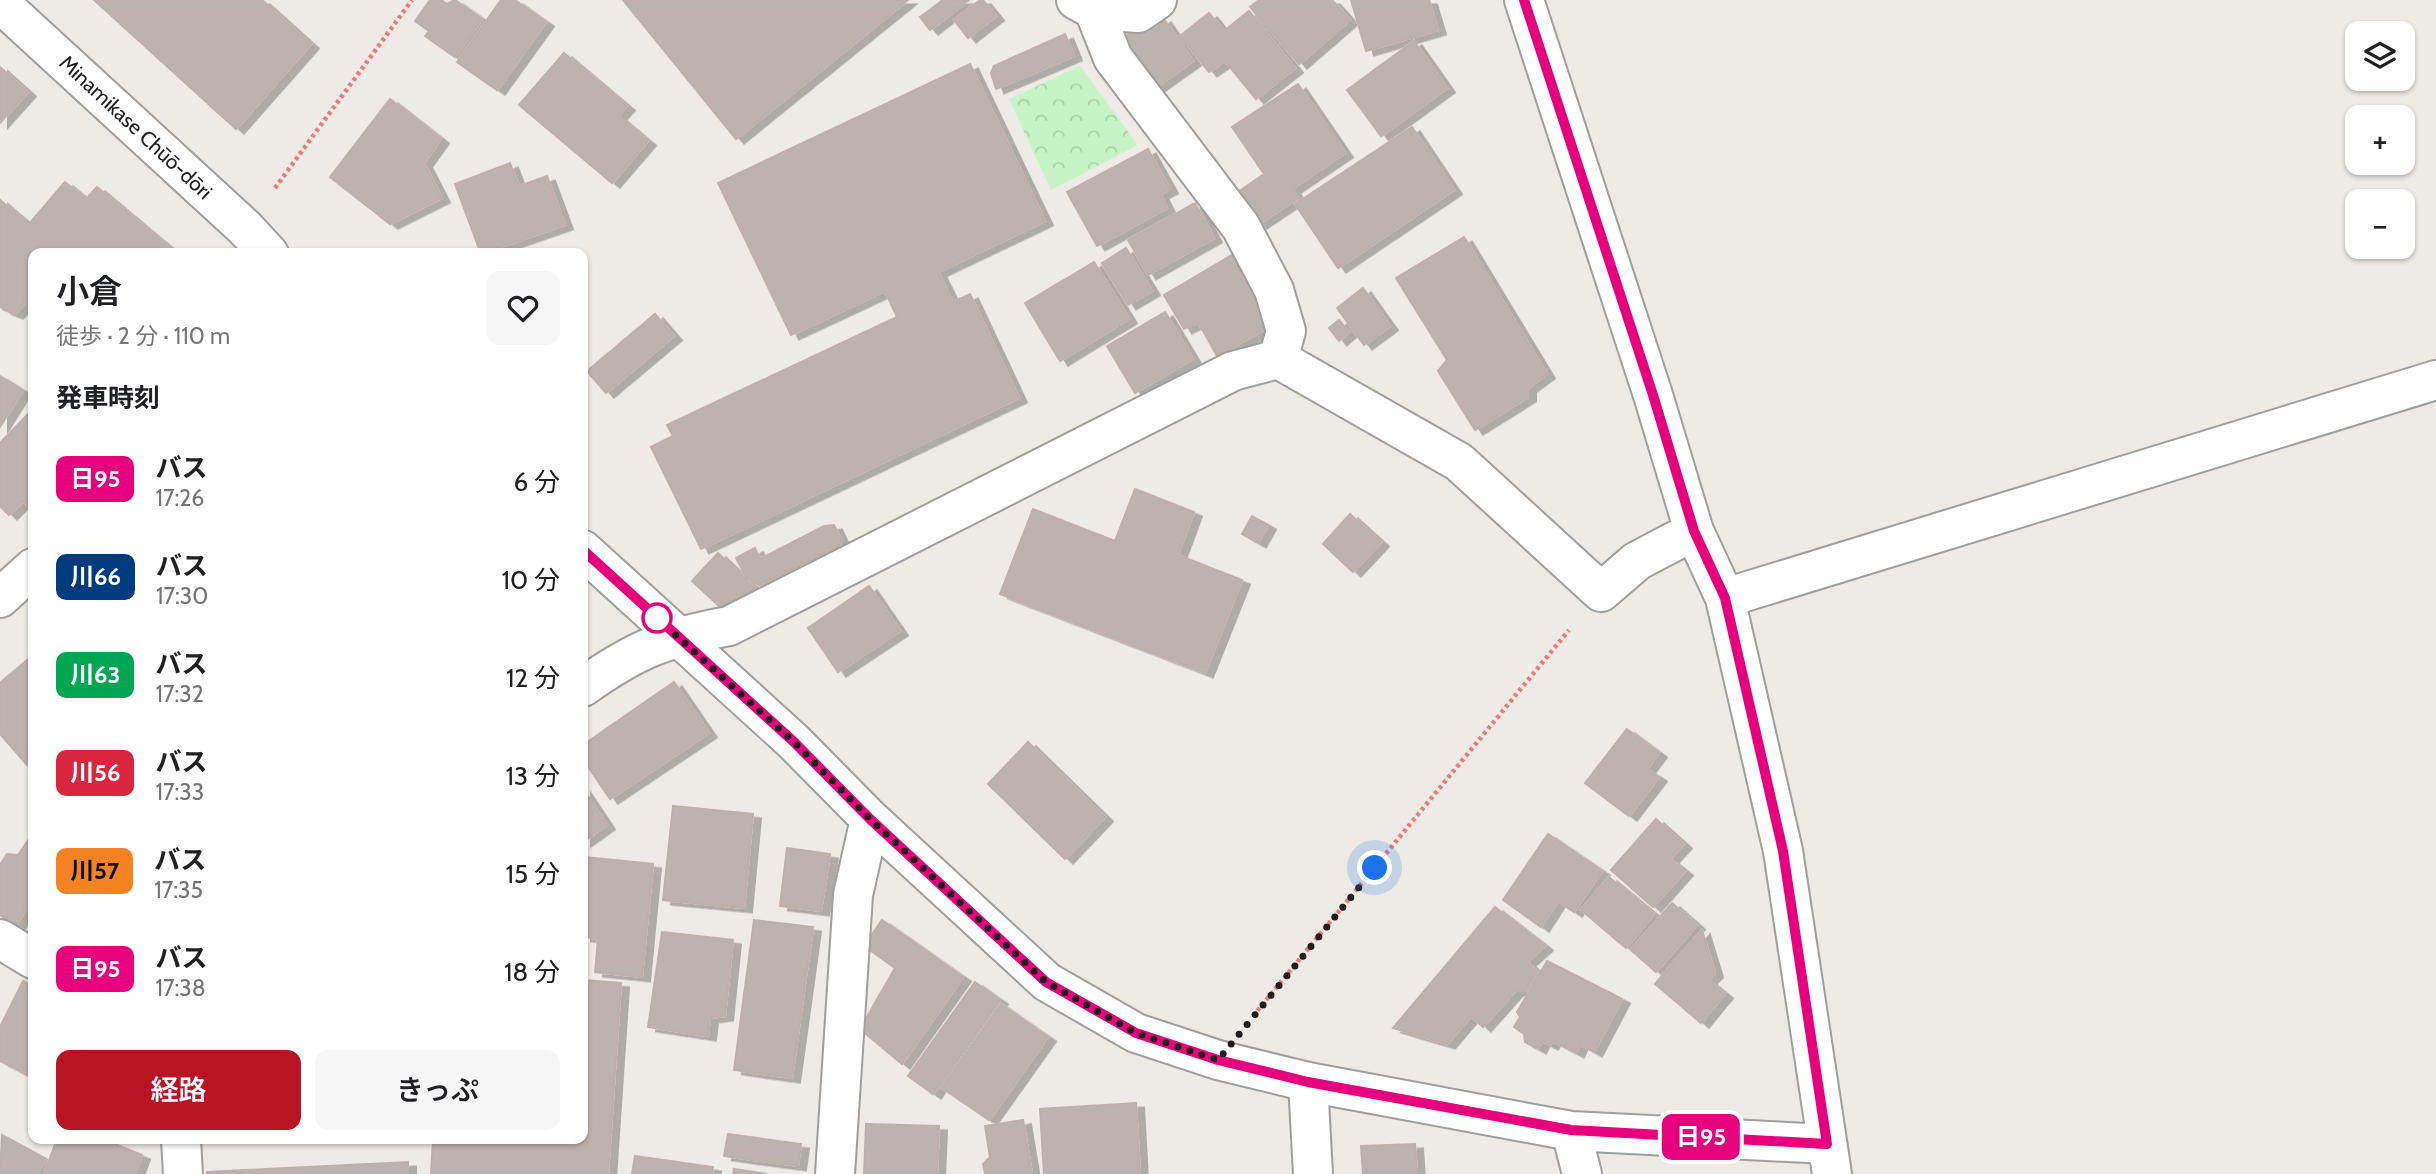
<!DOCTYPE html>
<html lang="ja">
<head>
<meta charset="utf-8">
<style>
  :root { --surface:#fff; --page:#f6f6f6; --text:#202124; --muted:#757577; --accent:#b71524 }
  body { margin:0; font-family:Cabin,"Noto Sans JP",sans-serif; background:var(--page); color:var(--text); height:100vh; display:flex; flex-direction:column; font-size:26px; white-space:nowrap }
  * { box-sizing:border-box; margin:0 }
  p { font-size:23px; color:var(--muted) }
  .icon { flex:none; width:38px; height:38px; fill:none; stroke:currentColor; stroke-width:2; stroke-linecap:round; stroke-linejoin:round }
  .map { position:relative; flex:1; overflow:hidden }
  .side { position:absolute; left:28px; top:248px; width:560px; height:896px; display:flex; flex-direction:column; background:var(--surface); border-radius:14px; box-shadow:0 2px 5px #0004 }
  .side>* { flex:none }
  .badge { padding:0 14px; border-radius:10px; font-size:24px; line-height:46px }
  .tools { position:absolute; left:2345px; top:21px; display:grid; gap:14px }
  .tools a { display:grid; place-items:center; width:70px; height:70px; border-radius:14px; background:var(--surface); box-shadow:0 2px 5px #0004; font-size:35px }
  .you { position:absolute; width:35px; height:35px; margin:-18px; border:5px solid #fff; border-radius:50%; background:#1a73e8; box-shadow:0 0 0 10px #1a73e833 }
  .map>.badge { position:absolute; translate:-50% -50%; box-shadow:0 0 0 4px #fff }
  h2 { padding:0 28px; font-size:26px; line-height:63px }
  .round { display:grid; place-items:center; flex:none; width:74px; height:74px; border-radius:14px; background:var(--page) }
  .headline { display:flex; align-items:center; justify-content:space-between; height:119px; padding:0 28px }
  h1 { font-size:33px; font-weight:600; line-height:52px }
  .cta { display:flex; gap:14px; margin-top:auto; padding:14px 28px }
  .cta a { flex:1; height:80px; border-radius:14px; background:var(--accent); color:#fff; font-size:28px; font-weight:600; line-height:80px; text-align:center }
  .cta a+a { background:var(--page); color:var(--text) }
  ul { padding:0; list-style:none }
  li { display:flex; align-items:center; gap:21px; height:98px; padding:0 28px }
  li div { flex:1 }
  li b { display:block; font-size:26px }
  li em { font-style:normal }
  li .badge { min-width:77px; font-weight:700; text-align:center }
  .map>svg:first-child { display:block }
  .park { fill:url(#park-crowns) }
  .building { fill:#bbb3ae; stroke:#beb0a9; stroke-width:2; filter:url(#shadow) }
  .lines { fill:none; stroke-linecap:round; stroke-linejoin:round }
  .minor-casing { stroke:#9f9f9f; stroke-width:42 }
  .path { stroke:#eb7a79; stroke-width:4.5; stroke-dasharray:3.5 3.5; stroke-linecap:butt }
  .minor { stroke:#fff; stroke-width:38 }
  .line-casing { stroke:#fff; stroke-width:16 }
  .line { stroke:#e6007e; stroke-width:10 }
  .walk { stroke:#1e1e1e; stroke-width:7; stroke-dasharray:0 12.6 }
  .stop-dot { fill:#fff; stroke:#e6007e; stroke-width:3.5 }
  .labels { text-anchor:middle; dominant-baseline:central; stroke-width:7; stroke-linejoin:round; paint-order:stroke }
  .street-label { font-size:21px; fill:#1e1e1e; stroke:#fff }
</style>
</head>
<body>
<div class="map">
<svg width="2436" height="1174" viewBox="0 0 2436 1174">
  <defs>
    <pattern id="park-crowns" width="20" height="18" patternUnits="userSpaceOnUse" patternTransform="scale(1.75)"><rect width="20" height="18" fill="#c7f4c6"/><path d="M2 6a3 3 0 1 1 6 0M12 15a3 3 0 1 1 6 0" fill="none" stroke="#aad1aa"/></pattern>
    <filter id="shadow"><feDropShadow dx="8" dy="4.5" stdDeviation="0" flood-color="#0004"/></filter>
  </defs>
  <rect width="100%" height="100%" fill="#eeeae5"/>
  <!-- park -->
  <path class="park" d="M1080,66L1138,145L1051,190L1009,99Z"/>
  <!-- building -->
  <path class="building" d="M94,0H262L311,44L236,129Z
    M430,0H441L447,4L455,0L482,19L455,57L425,36L429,31L415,21Z
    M501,0H515L546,22L497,90L457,62Z
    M623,0H908L736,139Z
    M943,0H969L930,30L920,17Z
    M980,0H983L996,16L968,38L954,20Z
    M1259,0H1332L1350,20L1299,64L1250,7Z
    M1351,0H1429L1438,30L1366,51Z
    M1249,11L1295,68L1256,99L1225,61L1209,72L1180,36L1209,13L1224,31Z
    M1163,18L1193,61L1155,88L1126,47L1125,37L1135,30L1141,34Z
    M1065,34L1074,56L996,89L991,73L994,66Z
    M1414,41L1447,88L1381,136L1347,90Z
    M564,53L627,106L618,116L648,141L612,183L519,105Z
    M970,64L1045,221L938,272L953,302L970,294L1019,398L701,549L651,447L673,436L667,425L897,317L885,291L791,335L718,183Z
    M0,67L28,92L0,123Z
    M1298,84L1345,153L1292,189L1298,198L1259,224L1238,192L1264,174L1232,127Z
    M390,99L441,139L424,163L442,198L390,224L330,177Z
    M1412,127L1454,190L1338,268L1295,204Z
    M1148,149L1170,189L1160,194L1167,208L1097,246L1067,192Z
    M510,163L519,186L547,176L565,225L481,254L455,184Z
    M65,182L86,199L97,187L177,254H33V295L15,314L4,310L0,306V200L29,224Z
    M1195,203L1214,238L1148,275L1128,240Z
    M1464,237L1547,374L1528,388V397L1475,430L1438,371L1447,360L1396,278Z
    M1126,248L1152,291L1128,305L1102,263Z
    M1232,255L1272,325L1217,356L1198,322L1184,329L1164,295Z
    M1094,262L1129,319L1060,361L1025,303Z
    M1363,288L1390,326L1364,345L1337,308Z
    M1165,312L1193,359L1135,393L1107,346Z
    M655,314L674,336L606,393L587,371Z
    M1339,320L1349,332L1339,341L1329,328Z
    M0,376L23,390L0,427Z
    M33,409V511L23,501L9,515L0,506V443Z
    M1135,489L1194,512L1178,555L1242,580L1205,673L1000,594L1033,509L1115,541Z
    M1350,514L1381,542L1353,572L1323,544Z
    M1252,516L1268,525L1258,543L1242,534Z
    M834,525L842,542L838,547L759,585L746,577L736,558L755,548L760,559L824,526Z
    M718,553L756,589L721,608L692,581Z
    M869,586L900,631L838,672L808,628Z
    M33,655V759L27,765L0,734V683Z
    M674,682L709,733L610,799L583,759V745Z
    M1627,729L1659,753L1647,769L1659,777L1629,816L1585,783Z
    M1028,742L1105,817L1065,859L988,784Z
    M583,789L607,825L583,842Z
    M673,806L753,814L744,908L663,900Z
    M1656,819L1684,844L1670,859L1685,871L1653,907L1611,870Z
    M33,833V898L16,926L0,915V865L7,854L18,855Z
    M1548,834L1602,871L1574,912L1558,901L1541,927L1503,900Z
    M787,848L830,854L821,911L780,906Z
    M585,857L653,864L642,977L595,972L598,939L583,937Z
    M1609,877L1654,914L1626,948L1581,910Z
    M1672,903L1697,925L1656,972L1631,950Z
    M1495,907L1545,946L1527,962L1537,972L1525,991H1515L1483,1027L1471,1016L1447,1044L1393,1028Z
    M754,920L813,927L792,1078L734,1070Z
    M882,920L963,977L902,1064L860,1029L895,968L864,946Z
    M1702,930L1715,973L1708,980L1725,994L1701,1023L1655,984Z
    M662,932L733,940L725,1016L710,1018L708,1036L648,1027Z
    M1547,961L1622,999L1594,1052L1580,1044L1576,1053L1553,1041L1550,1045L1542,1041L1538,1049L1525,1042L1524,1034L1514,1027L1520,1017L1517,1012Z
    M583,980L621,983L608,1174H431L433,1139H583Z
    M23,981L33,986V1078L0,1061V1027Z
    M975,982L1000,1000L933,1094L908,1076Z
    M1001,1004L1048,1037L989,1120L942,1088Z
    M1136,1103L1140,1174H1044L1040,1109Z
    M1023,1120L1032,1174H985L983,1164L990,1157L985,1126Z
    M866,1124L939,1126L937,1174H864Z
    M728,1134L801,1144L798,1166L724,1156Z
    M2,1135L46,1159L37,1174H0Z
    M57,1139H103L142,1155L135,1174H44Z
    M1415,1144L1417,1174H1363L1361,1146Z
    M635,1156L713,1167L712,1174H632Z
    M408,1162V1174H207V1172Z
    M734,1169L767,1174H733Z"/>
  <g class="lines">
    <!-- minor casing -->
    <g class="minor-casing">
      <path id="minor" d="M1076,0L1094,10L1113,58L1241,227L1274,290L1286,331L1278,359
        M1524,0L1653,395L1694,531L1725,598L1783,851L1832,1174
        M0,3L245,228L269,254
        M1094,10L1138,13L1157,0
        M583,550L794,742L870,819L1047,982L1136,1033L1218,1060L1308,1082L1571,1131L1827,1144
        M0,598L33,568
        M1725,598L2436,380
        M583,687C636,649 665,638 729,626L1233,371L1278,359L1459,462L1601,592L1637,561L1694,531
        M0,939L33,959
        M1308,1082L1313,1174
        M1571,1131L1582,1174
        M181,1139L183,1174
        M835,1174L853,895L870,819"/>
    </g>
    <!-- path -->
    <path class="path" d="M275,188L412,0
      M1253,1016L1569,630"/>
    <!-- minor -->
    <use href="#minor" class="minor"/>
  </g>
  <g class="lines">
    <!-- line casing -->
    <g class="line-casing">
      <path id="line" d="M583,550L794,742L870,819L1046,982L1136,1033L1218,1060L1308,1082L1571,1130L1827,1144L1783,851L1725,598L1694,531L1653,395L1524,0"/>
    </g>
    <!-- line -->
    <use href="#line" class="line"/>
    <!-- walk -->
    <path class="walk" d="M657,618L794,742L870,819L1046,982L1136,1033L1218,1060L1375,868"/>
  </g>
  <!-- markers -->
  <circle class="stop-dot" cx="657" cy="618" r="14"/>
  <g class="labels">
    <!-- street labels -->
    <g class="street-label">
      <text transform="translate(136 127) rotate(43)">Minamikase Chūō-dōri</text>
    </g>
  </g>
</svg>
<div class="tools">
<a><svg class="icon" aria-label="layers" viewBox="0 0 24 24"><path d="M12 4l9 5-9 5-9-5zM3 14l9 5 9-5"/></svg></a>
<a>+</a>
<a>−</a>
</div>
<div class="you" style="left:1375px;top:868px"></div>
<b class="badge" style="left:1701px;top:1137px;background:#e6007e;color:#fff">日95</b>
<section class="side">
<div class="headline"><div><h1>小倉</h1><p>徒歩 · 2 分 · 110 m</p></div><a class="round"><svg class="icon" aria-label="heart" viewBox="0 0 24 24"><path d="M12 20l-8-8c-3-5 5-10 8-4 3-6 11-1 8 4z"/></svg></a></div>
<h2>発車時刻</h2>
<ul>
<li><span class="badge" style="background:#e6007e;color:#fff">日95</span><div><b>バス</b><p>17:26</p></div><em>6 分</em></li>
<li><span class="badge" style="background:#003b80;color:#fff">川66</span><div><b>バス</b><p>17:30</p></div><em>10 分</em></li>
<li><span class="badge" style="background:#00a651;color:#fff">川63</span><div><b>バス</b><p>17:32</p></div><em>12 分</em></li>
<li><span class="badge" style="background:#d7263d;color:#fff">川56</span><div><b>バス</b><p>17:33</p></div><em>13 分</em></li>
<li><span class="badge" style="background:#f58220;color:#111">川57</span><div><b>バス</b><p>17:35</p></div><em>15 分</em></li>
<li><span class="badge" style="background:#e6007e;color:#fff">日95</span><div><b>バス</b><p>17:38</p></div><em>18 分</em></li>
</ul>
<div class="cta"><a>経路</a><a>きっぷ</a></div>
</section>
</div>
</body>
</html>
